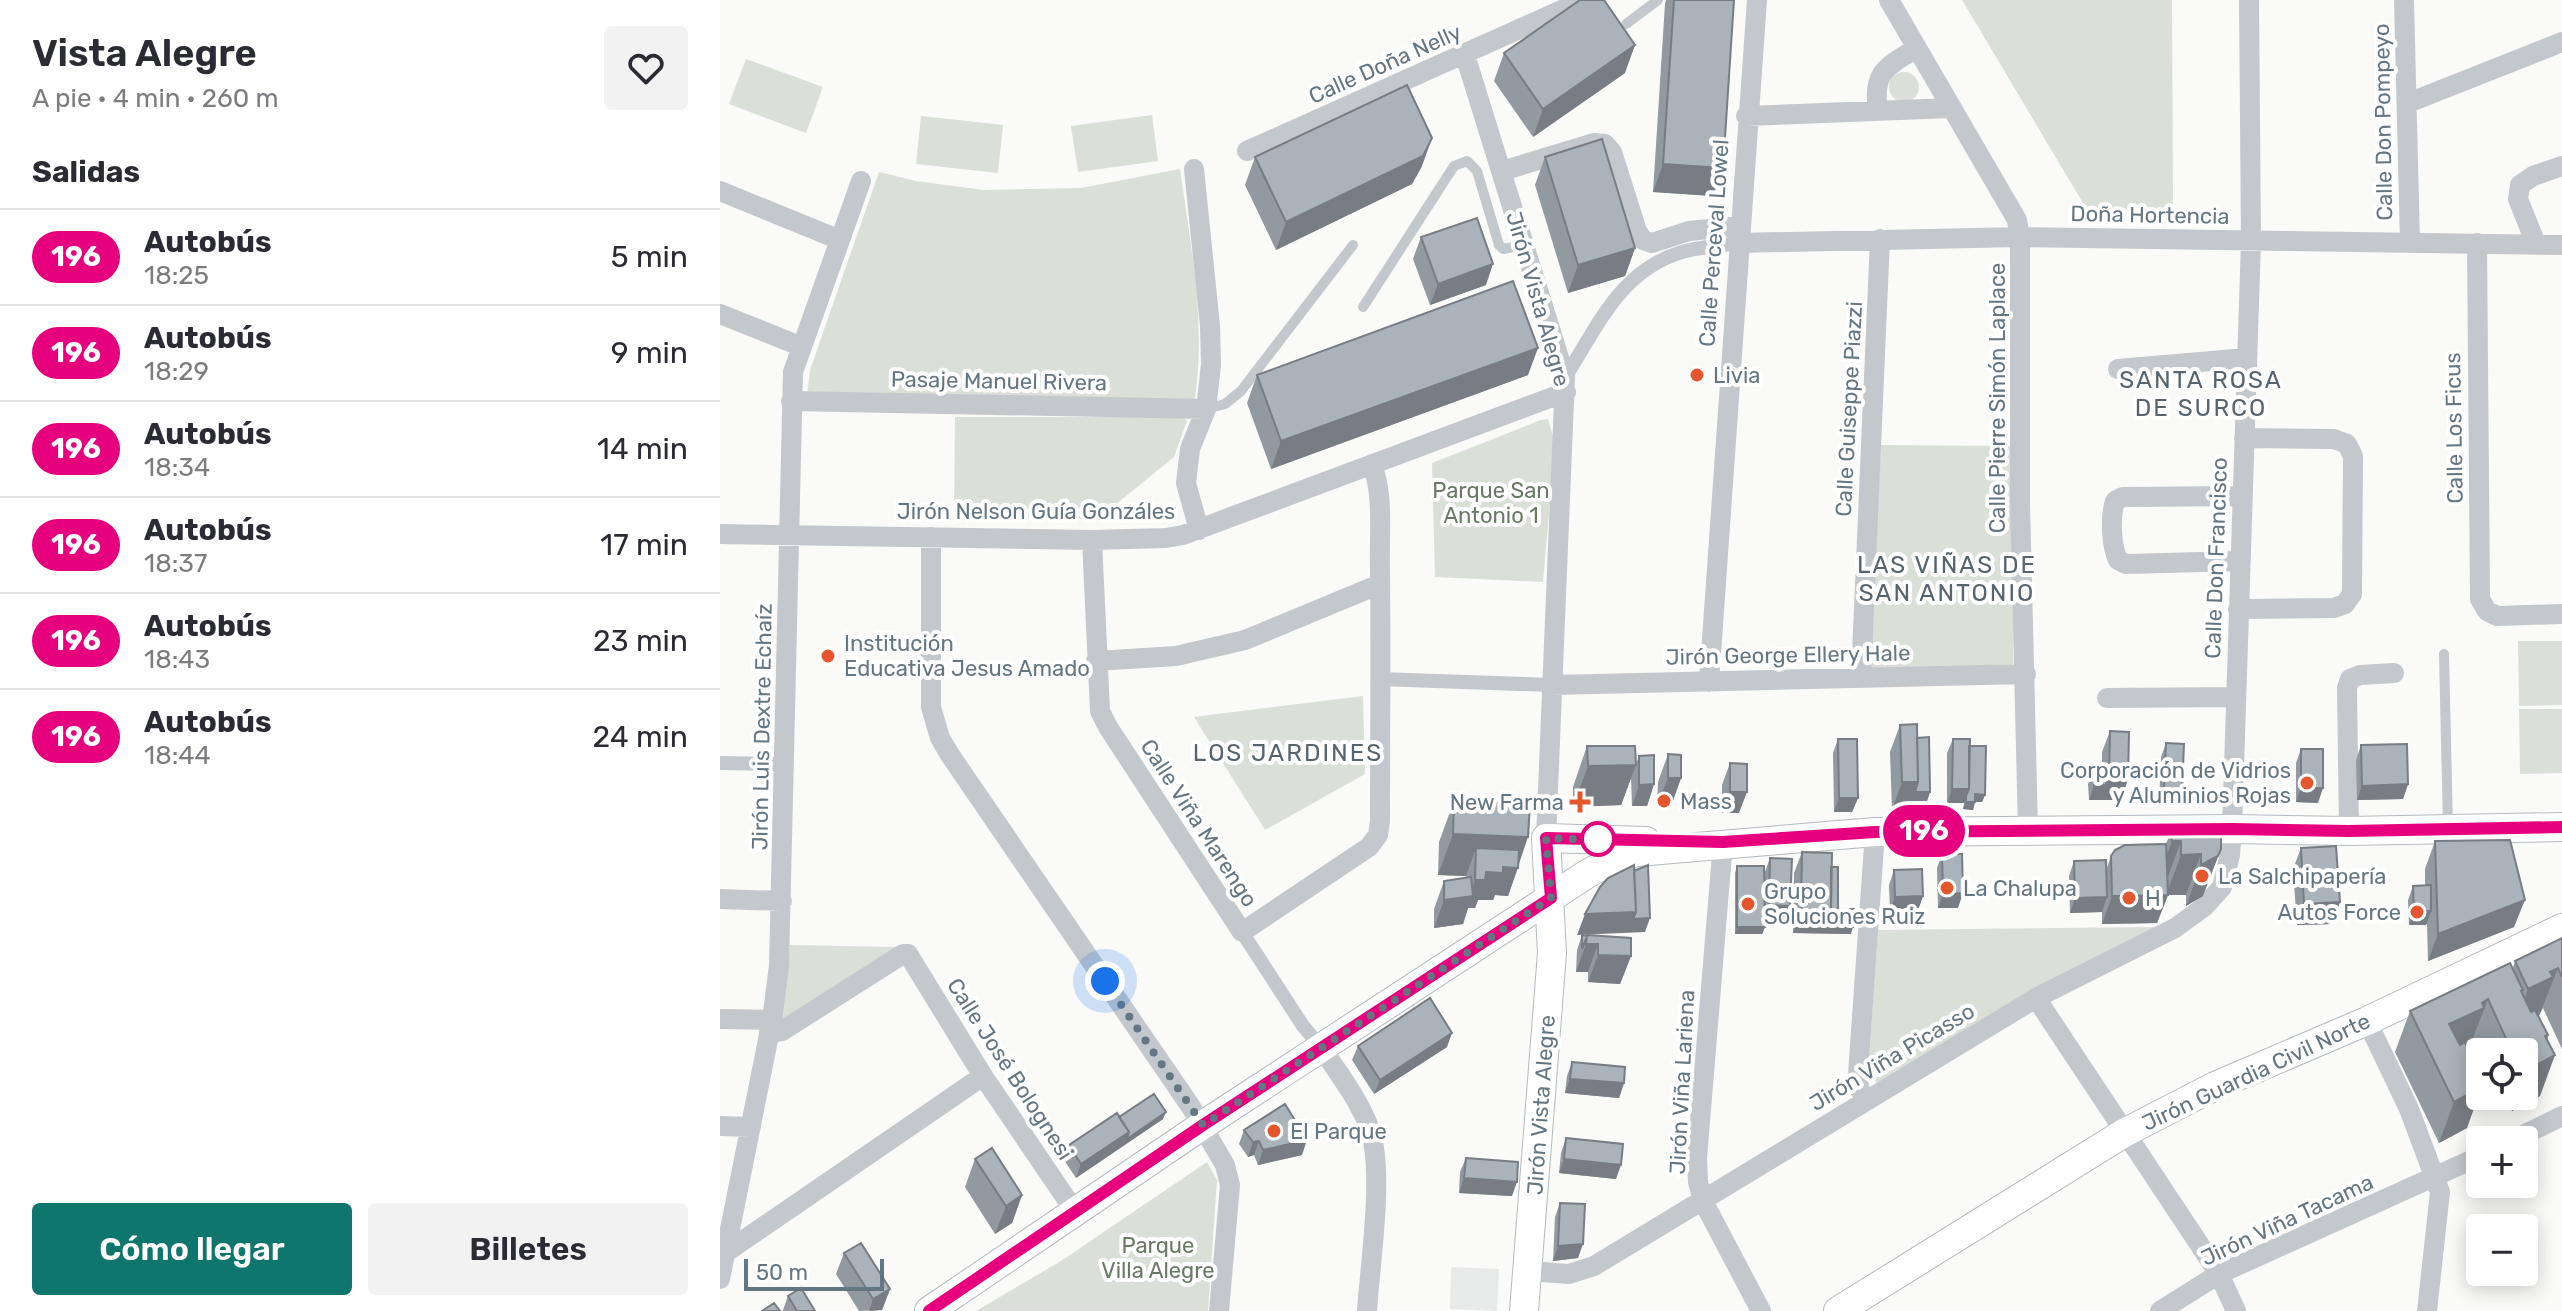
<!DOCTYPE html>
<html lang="es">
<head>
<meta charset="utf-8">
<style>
  :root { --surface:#fff; --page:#f2f2f3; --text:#2b2b33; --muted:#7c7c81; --line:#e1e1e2; --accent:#0f766e }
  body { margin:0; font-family:Rubik,sans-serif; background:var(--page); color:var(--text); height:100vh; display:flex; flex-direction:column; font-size:30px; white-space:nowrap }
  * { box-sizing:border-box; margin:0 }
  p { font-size:26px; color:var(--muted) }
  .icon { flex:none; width:44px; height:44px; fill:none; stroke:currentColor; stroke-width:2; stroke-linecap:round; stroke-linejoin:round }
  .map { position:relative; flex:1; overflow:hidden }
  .panel { display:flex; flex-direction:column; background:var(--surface); width:720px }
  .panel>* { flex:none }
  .badge { padding:0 16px; border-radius:26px; font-size:28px; line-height:52px }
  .controls { position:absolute; left:1746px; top:1038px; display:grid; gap:16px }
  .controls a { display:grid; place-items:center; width:72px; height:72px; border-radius:8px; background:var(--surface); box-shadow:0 4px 20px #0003; font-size:40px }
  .scale { position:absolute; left:24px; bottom:20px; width:140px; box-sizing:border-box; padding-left:8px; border:4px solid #657683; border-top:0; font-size:22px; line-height:28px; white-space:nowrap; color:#657683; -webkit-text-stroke:6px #fff; paint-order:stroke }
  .you { position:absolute; width:40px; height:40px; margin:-20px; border:6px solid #fff; border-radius:50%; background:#1a73e8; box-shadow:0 0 0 12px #1a73e833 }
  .map>.badge { position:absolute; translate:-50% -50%; box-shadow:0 0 0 4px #fff }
  h2 { padding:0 32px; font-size:30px; line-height:72px }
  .round { display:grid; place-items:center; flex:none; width:84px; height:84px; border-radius:8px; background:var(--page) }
  .head { display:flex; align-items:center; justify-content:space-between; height:136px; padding:0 32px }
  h1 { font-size:38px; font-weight:600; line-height:60px }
  .action { display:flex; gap:16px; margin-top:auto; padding:16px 32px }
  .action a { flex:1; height:92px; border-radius:8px; background:var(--accent); color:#fff; font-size:32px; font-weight:600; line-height:92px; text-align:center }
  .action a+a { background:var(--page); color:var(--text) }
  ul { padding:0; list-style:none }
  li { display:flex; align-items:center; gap:24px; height:96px; padding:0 32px; border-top:2px solid var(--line) }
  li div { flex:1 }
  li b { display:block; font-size:30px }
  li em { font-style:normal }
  li .badge { min-width:88px; font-weight:700; text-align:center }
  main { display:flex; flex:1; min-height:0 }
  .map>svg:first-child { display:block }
  .built { fill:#e8e9e9 }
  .green { fill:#dadfd7 }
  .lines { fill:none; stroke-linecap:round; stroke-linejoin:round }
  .secondary-casing { stroke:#b3babf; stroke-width:30 }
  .service { stroke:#c3c8cc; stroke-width:10 }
  .pedestrian { stroke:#c3c8cc; stroke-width:14 }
  .minor { stroke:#c3c8cc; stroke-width:20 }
  .secondary { stroke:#fff; stroke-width:28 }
  .wall { fill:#929a9f }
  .shaded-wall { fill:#777d82 }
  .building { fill:#aab3b9; stroke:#777d82; stroke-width:2 }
  .line-casing { stroke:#fff; stroke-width:18 }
  .line { stroke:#e6007e; stroke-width:12 }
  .walk { stroke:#657683; stroke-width:8; stroke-dasharray:0 14.4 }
  .poi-dot { fill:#e4572e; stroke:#fff; stroke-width:3 }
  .stop-dot { fill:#fff; stroke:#e6007e; stroke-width:4 }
  .labels { text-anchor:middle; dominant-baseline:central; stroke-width:8; stroke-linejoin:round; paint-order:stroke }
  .street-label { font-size:22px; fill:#657683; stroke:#fff }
  .poi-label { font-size:22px; fill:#657683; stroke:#fff; text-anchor:start }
  .park-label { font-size:22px; fill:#687a64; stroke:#fff }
  .neighbourhood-label { font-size:24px; letter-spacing:2px; fill:#57646e; stroke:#fff }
</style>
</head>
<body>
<main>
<section class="panel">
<div class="head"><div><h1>Vista Alegre</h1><p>A pie · 4 min · 260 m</p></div><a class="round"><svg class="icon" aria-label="heart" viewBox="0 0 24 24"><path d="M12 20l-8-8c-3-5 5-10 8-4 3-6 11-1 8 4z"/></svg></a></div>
<h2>Salidas</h2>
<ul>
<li><span class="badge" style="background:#e6007e;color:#fff">196</span><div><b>Autobús</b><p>18:25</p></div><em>5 min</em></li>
<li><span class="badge" style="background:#e6007e;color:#fff">196</span><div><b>Autobús</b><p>18:29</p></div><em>9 min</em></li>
<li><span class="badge" style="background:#e6007e;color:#fff">196</span><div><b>Autobús</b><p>18:34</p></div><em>14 min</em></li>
<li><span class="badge" style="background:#e6007e;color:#fff">196</span><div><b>Autobús</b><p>18:37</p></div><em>17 min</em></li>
<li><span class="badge" style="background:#e6007e;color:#fff">196</span><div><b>Autobús</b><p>18:43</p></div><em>23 min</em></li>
<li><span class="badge" style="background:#e6007e;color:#fff">196</span><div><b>Autobús</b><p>18:44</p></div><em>24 min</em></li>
</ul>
<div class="action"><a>Cómo llegar</a><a>Billetes</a></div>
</section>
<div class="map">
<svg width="1842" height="1311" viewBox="0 0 1842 1311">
  <rect width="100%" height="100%" fill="#fafaf8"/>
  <!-- built -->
  <path class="built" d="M731,1267L779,1269L777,1311L730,1309Z"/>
  <!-- green -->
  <path class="green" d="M1242,0H1452L1453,210L1366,208Z
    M26,59L103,87L86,133L9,104Z
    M1169 87a15 15 0 1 1 30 0a15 15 0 1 1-30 0Z
    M432,115L438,161L358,172L351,126Z
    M201,116L283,125L278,173L196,164Z
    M460,169C471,249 487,324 474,405L87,396L90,370L159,172L196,181L264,190L361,188Z
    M235,417H464L467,421L454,457L378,519L234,517Z
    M828,419L835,443L823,582L715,577L712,463L821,420Z
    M1161,445L1293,446V668H1146Z
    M1798,641H1842V705L1799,706Z
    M643,696L645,774L545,830L474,717Z
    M1799,709H1842V773L1800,774Z
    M1436,927L1341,975L1157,1083L1148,1073L1158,930Z
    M70,945L176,947L60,1029Z
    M487,1162L497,1180L488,1311H256L341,1261Z"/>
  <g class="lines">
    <!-- secondary casing -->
    <g class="secondary-casing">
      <path id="secondary" d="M209,1311L483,1125L867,874L892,860L917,852L1155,832L1512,829L1629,831L1842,827
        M804,1311L832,953L826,838L926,841
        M1118,1311L1404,1133L1495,1086L1647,1021L1842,928"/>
    </g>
    <!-- service -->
    <path class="service" d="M906,24L938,0
      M643,307L734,166L747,161L757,171L779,245L783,249L804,245
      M486,409L505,404L521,391L633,245
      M1724,654L1728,828"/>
    <!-- pedestrian -->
    <path class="pedestrian" d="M845,377C877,328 900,270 962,252C979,247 999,246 1018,243
      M659,679L831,685
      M0,763L65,764
      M522,932L583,1026L601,1047"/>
    <!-- minor -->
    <path class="minor" d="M1169,0L1297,220L1300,237V503L1308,830
      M1684,0L1690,243
      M745,55L845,377L826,838
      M1688,103L1842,42
      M1158,111C1152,72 1166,67 1197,48
      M1026,116L1231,108
      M527,151L864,0
      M474,169L490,326L491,365L486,409L470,449L466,483L479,530
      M782,171L874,143L885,144L892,152L917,231L923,240L932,243L969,231L1019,226
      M0,191L120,240
      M1018,243L1300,237L1842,245
      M1757,243L1760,599L1767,611L1777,616L1842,614
      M1816,244L1798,199L1800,185L1813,176L1842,166
      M0,314L80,346
      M1398,369L1527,358
      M71,401L486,409
      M0,534L372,540L446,538L463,535L846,392
      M211,537V707L220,738L230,755L471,1107L505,1165L510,1185L499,1311
      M372,540L380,711L388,727L522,932L649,847L658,835L660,821C660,736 661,652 660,568C659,534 664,495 652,464
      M1520,561L1406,564L1398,560C1391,545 1390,517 1395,501L1403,497L1522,496
      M1518,609L1614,608L1625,604L1632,594L1633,456L1627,444L1614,439L1524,438
      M376,661L456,656L525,640L660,584
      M1141,677L1160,239
      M989,682L1037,0
      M831,685L1306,674
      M1387,698L1516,697
      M1629,831L1627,688L1630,679L1640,675L1674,673
      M1003,842L977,1158L978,1182L983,1201L1041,1311
      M0,899L62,901
      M1316,998L1499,1274L1516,1311
      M0,1019L52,1020
      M1647,1021L1689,1109L1720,1192L1707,1311
      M49,1033L62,1031L183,954H188L263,1076L356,1213
      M601,1047C618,1073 638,1098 649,1127C665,1169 650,1263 647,1311
      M1146,1100L1139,1088L1138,1074L1155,832
      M0,1126L31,1127
      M1793,1140L1842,1116
      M5,1253L263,1076
      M808,1271L849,1274L874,1266L1316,998L1455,928L1484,907L1502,887L1510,855L1512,829L1531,241L1529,0
      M0,1279L52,1020L59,966L73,372L141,181
      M1440,1311L1499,1274L1760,1156"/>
    <!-- secondary -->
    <use href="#secondary" class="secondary"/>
  </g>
  <!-- wall -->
  <path class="wall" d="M946,0H954L1003,168L993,196L933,192L945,4Z
    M784,53L905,73L813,137L774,81Z
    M535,157L702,166L692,184L556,250L525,185Z
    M825,157L915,248L905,276L848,293L815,185Z
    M701,237L766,285L710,305L693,259Z
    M537,375H808L551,469L527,403Z
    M1180,725L1197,738L1210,792L1205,807H1189L1188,810H1172L1170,752Z
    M1390,731L1408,779L1401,800H1369L1368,784L1373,770H1382V752Z
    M1118,739L1138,798L1132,812H1114L1113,753Z
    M1233,739L1249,746L1265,795L1262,802H1255L1253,810L1243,809L1244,803H1227V753Z
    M1446,743L1462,791L1457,805L1439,804L1441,757Z
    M1641,745L1688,784L1683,799L1637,800L1636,760Z
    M867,746L916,764L919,756L934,784L927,806H912L911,778L901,805L853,807V787Z
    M1581,749L1598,803L1576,802V763Z
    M948,754L961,778L951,806H937L938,782Z
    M1010,763L1019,813H1002V785Z
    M734,801L798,864V868L788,896L775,895L773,900H758L755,908H748L743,924L714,928V909L724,881L746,878V876L718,875L719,842Z
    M1451,831H1501L1483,896L1466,906V895H1448L1437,923L1382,924V912L1350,913L1349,876L1354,861L1386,871L1391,856L1446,844Z
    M1715,841L1794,927L1708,961L1707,924L1689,925L1688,900L1693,886L1705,885V869Z
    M1581,848L1620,902L1612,924L1577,925L1573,869Z
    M1082,852L1111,867L1118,909L1131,934L1073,933L1074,873Z
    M1222,854L1238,908H1218L1217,868Z
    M1050,858L1070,906L1065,920L1045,919V927L1042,934H1015V873L1017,866L1045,901V872Z
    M1174,870L1203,896L1198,910L1170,911L1169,885Z
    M862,935L911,956L900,984L868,982V972H856L857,950Z
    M1842,938V1049L1823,1008L1819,1016L1828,1035L1820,1096L1792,1111L1785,1096H1804V1052H1760V1054L1754,1040L1749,1048L1747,1049V1128L1719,1143L1675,1052L1690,1011L1793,968L1795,961Z
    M638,1046L727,1047L654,1094L632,1060Z
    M852,1062L904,1083L899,1098L845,1093L847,1076Z
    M399,1117L443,1119L356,1178L344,1160L349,1145Z
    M524,1130L582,1155L538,1165L534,1155L528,1157L519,1144Z
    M846,1138L896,1179L839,1173L841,1153Z
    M746,1158L792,1196L739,1193L740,1172Z
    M255,1159L302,1195L292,1223L275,1234L245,1187Z
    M840,1203L858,1258L833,1261L835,1217Z
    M124,1253L170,1289L162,1310L139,1311L116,1274Z
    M68,1296L95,1311H63V1310Z"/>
  <!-- shaded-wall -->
  <path class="shaded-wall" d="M915,45L905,73L813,137L823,109Z
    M712,138L702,166L692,184L556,250L566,222Z
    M943,164L1003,168L993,196L933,192Z
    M915,248L905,276L848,293L858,265Z
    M773,264L766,285L710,305L718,284Z
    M818,348L808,375L551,469L561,441Z
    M916,765L901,805L853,807L868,766Z
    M948,778H961L951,806H937Z
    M1389,779H1408L1401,800H1369L1374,786L1386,785Z
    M1182,782H1198L1210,792L1205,807H1189L1188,810H1172Z
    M934,784L927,806H912L919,785Z
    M1688,784L1683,799L1637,800L1642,786Z
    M1581,788H1603L1598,803L1576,802Z
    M1232,789H1249L1244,803H1227Z
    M1444,790L1462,791L1457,805L1439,804Z
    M1010,792H1027L1019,813H1002Z
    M1255,794L1265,795L1262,802H1253Z
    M1119,798H1138L1132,812H1114Z
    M1246,802H1255L1253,810L1243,809Z
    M733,834L808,837L788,896L775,895L773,900H758L755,908H748L743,924L714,928L724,900L749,896L755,880L756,848L746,876L718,875Z
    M1452,841H1461L1446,882H1437Z
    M1501,849L1483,896L1466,906L1481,865Z
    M1481,854L1466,895H1448L1437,923L1382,924L1392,896L1446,895L1461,855Z
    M1243,893L1238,908H1218L1223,894Z
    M1203,896L1198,910L1170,911L1175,897Z
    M1387,897L1382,912L1350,913L1355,898Z
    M1805,900L1794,927L1708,961L1718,934Z
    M1620,902L1612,924L1577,925L1584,904Z
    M1049,905L1070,906L1065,920L1044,919Z
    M1694,911H1711L1706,925H1689Z
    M916,912L930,918L925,932L857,935L865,914Z
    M1081,912H1111L1133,927L1131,934L1073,933Z
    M1017,927H1045L1042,934H1015Z
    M866,944H878L868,972H856Z
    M878,955L911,956L900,984L868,982Z
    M1838,968L1818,1018L1793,1029L1808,989L1830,972Z
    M1768,999L1749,1048L1714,1065L1729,1024Z
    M732,1033L727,1047L654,1094L660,1080Z
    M1828,1035L1817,1065L1835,1055L1820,1096L1792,1111L1797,1096H1804V1078L1807,1070L1825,1036Z
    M1792,1040L1788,1052H1784L1788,1043Z
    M850,1079L904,1083L899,1098L845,1093Z
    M1760,1088V1092L1747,1128L1719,1143L1734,1102Z
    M446,1112L443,1119L356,1178L361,1164L409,1132Z
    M587,1140L582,1155L538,1165L543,1150Z
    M539,1141L534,1155L528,1157L533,1142Z
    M844,1159L901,1165L896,1179L839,1173Z
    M744,1178L797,1182L792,1196L739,1193Z
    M302,1195L292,1223L275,1234L286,1206Z
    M863,1244L858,1258L833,1261L838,1246Z
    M170,1289L162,1310L149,1311L153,1299Z"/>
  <!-- building -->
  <path class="building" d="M860,0H884L915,45L823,109L784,53Z
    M954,0H1014L1003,168L943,164Z
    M687,85L712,138L703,156L566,222L535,157Z
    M882,139L915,248L858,265L825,157Z
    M757,218L773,264L718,284L701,237Z
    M793,281L818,348L561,441L537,375Z
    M1197,724L1198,782H1182L1180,725Z
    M1390,731L1409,732L1408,779H1389Z
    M1209,737L1210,792H1195L1198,782L1197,738Z
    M1118,739H1137L1138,798H1119Z
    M1233,739H1250L1249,789H1232Z
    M1446,743L1464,744L1462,791L1444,790Z
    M1687,744L1688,784L1642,786L1641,745Z
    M867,746H915L916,765L868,766Z
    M1249,746H1266L1265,795L1255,794V802H1246V796L1249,789Z
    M1581,749H1603V788H1581Z
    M948,754L961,755V778H948Z
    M934,755V784L919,785V756Z
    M1010,763L1027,764V792H1010Z
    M1373,770H1387L1386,785L1374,786Z
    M734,801L810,804L808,837L733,834Z
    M1451,831H1501V849L1498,856L1481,865V854L1461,855V841H1452Z
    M1790,840L1805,900L1718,934L1715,841Z
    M1446,844L1448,895L1392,896L1391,856L1395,850L1405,845Z
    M1616,846L1620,902L1584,904L1581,848Z
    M756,848L799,850L798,868L783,867V873L766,872L765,880H755Z
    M1082,852L1112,853L1111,912H1081Z
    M1222,854H1242L1243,893L1223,894Z
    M1050,858L1072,859L1070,906L1049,905Z
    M1386,860L1387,897L1355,898L1354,861Z
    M914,865L916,912L865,914L880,887L888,878Z
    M928,865L930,918L913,919L916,912L914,871Z
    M1017,866H1044L1045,927H1017Z
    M1111,867H1118V909H1134L1133,927L1105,926L1111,912Z
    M1202,869L1203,896L1175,897L1174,870Z
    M751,877L753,896L724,900V881Z
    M1711,885V911H1694L1693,886Z
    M862,935L867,936L862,949Z
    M867,935L911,938V956L878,955V944H866Z
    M1842,938V977L1838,968L1830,972L1833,977L1808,989L1795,961Z
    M1790,963L1803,990L1801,991L1811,1012L1815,1010L1828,1035L1825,1036L1835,1055L1807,1070L1804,1064V1052H1798L1792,1040L1788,1043L1768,999L1762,1003L1764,1008L1729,1024L1740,1045L1745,1042L1760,1082V1088L1734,1102L1690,1011Z
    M710,998L732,1033L660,1080L638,1046Z
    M852,1062L905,1067L904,1083L850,1079Z
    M434,1094L446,1112L407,1139L409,1132L399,1117Z
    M565,1104L587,1140L543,1150L539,1141L533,1142L524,1130Z
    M397,1113L409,1132L361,1164L349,1145Z
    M846,1138L903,1144L901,1165L844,1159Z
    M272,1148L302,1195L286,1206L255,1159Z
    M746,1158L798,1162L797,1182L744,1178Z
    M840,1203L865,1204L863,1244L838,1246Z
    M141,1243L170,1289L153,1299L124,1253Z
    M81,1288L95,1311H77L68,1296Z
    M54,1303L60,1311H42Z"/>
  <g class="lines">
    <!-- line casing -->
    <g class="line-casing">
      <path id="line" d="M209,1311L483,1125L831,898L826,838L1003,842L1155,832L1512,829L1629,831L1842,827"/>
    </g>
    <!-- line -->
    <use href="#line" class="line"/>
    <!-- walk -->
    <path class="walk" d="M385,981L483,1125L831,898L826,838L885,840L878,839"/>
  </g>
  <!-- markers -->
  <g class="poi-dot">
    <circle cx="977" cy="375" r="8"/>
    <circle cx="108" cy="656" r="8"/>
    <circle cx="1587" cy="783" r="8"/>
    <circle cx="944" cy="801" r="8"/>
    <path d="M856 790h8v8h8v8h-8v8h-8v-8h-8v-8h8z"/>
    <circle cx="1482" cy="876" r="8"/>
    <circle cx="1227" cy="888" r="8"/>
    <circle cx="1409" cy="898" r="8"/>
    <circle cx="1028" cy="904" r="8"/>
    <circle cx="1697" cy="912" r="8"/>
    <circle cx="554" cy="1131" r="8"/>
  </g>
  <circle class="stop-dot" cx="878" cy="839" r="16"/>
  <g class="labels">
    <!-- street labels -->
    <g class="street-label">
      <text transform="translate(665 64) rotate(-24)">Calle Doña Nelly</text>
      <text transform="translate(1663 122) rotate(-91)">Calle Don Pompeyo</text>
      <text transform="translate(1430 215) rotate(1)">Doña Hortencia</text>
      <text transform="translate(994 243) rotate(-86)">Calle Perceval Lowel</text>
      <text transform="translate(818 299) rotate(74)">Jirón Vista Alegre</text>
      <text transform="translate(279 381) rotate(1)">Pasaje Manuel Rivera</text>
      <text transform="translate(1277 398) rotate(-90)">Calle Pierre Simón Laplace</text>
      <text transform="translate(1129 409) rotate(-87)">Calle Guiseppe Piazzi</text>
      <text transform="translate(1734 428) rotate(-91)">Calle Los Ficus</text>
      <text x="316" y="511">Jirón Nelson Guía Gonzáles</text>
      <text transform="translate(1496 558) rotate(-88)">Calle Don Francisco</text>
      <text transform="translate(1068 655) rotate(-1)">Jirón George Ellery Hale</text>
      <text transform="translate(42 727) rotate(-89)">Jirón Luis Dextre Echaíz</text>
      <text transform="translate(479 823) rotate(57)">Calle Viña Marengo</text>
      <text transform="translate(1172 1057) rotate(-31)">Jirón Viña Picasso</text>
      <text transform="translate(290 1069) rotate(57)">Calle José Bolognesi</text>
      <text transform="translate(1536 1072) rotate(-25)">Jirón Guardia Civil Norte</text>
      <text transform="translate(962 1082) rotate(-87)">Jirón Viña Lariena</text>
      <text transform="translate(821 1105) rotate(-86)">Jirón Vista Alegre</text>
      <text transform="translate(1567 1220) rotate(-25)">Jirón Viña Tacama</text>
    </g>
    <!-- poi labels -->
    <g class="poi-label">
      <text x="993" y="375">Livia</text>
      <text x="124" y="643">Institución<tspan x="124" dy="25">Educativa Jesus Amado</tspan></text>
      <text x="1571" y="770" text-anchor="end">Corporación de Vidrios<tspan x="1571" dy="25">y Aluminios Rojas</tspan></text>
      <text x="960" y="801">Mass</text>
      <text x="844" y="802" text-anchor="end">New Farma</text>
      <text x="1498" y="876">La Salchipapería</text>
      <text x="1243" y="888">La Chalupa</text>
      <text x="1044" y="891">Grupo<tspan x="1044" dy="25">Soluciones Ruiz</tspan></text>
      <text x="1425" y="898">H</text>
      <text x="1681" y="912" text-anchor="end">Autos Force</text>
      <text x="570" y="1131">El Parque</text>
    </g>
    <!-- park labels -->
    <g class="park-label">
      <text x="771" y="490">Parque San<tspan x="771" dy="25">Antonio 1</tspan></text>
      <text x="438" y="1245">Parque<tspan x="438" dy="25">Villa Alegre</tspan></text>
    </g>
    <!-- neighbourhood labels -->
    <g class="neighbourhood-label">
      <text x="1481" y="380">SANTA ROSA<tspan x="1481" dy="28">DE SURCO</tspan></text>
      <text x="1227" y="565">LAS VIÑAS DE<tspan x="1227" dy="28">SAN ANTONIO</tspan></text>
      <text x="568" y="753">LOS JARDINES</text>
    </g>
  </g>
</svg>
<div class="controls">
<a><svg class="icon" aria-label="locate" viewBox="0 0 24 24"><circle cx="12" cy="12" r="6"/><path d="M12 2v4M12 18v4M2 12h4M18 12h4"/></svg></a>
<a>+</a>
<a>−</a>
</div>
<div class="scale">50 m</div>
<div class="you" style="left:385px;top:981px"></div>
<b class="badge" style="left:1204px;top:831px;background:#e6007e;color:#fff">196</b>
</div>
</main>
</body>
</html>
